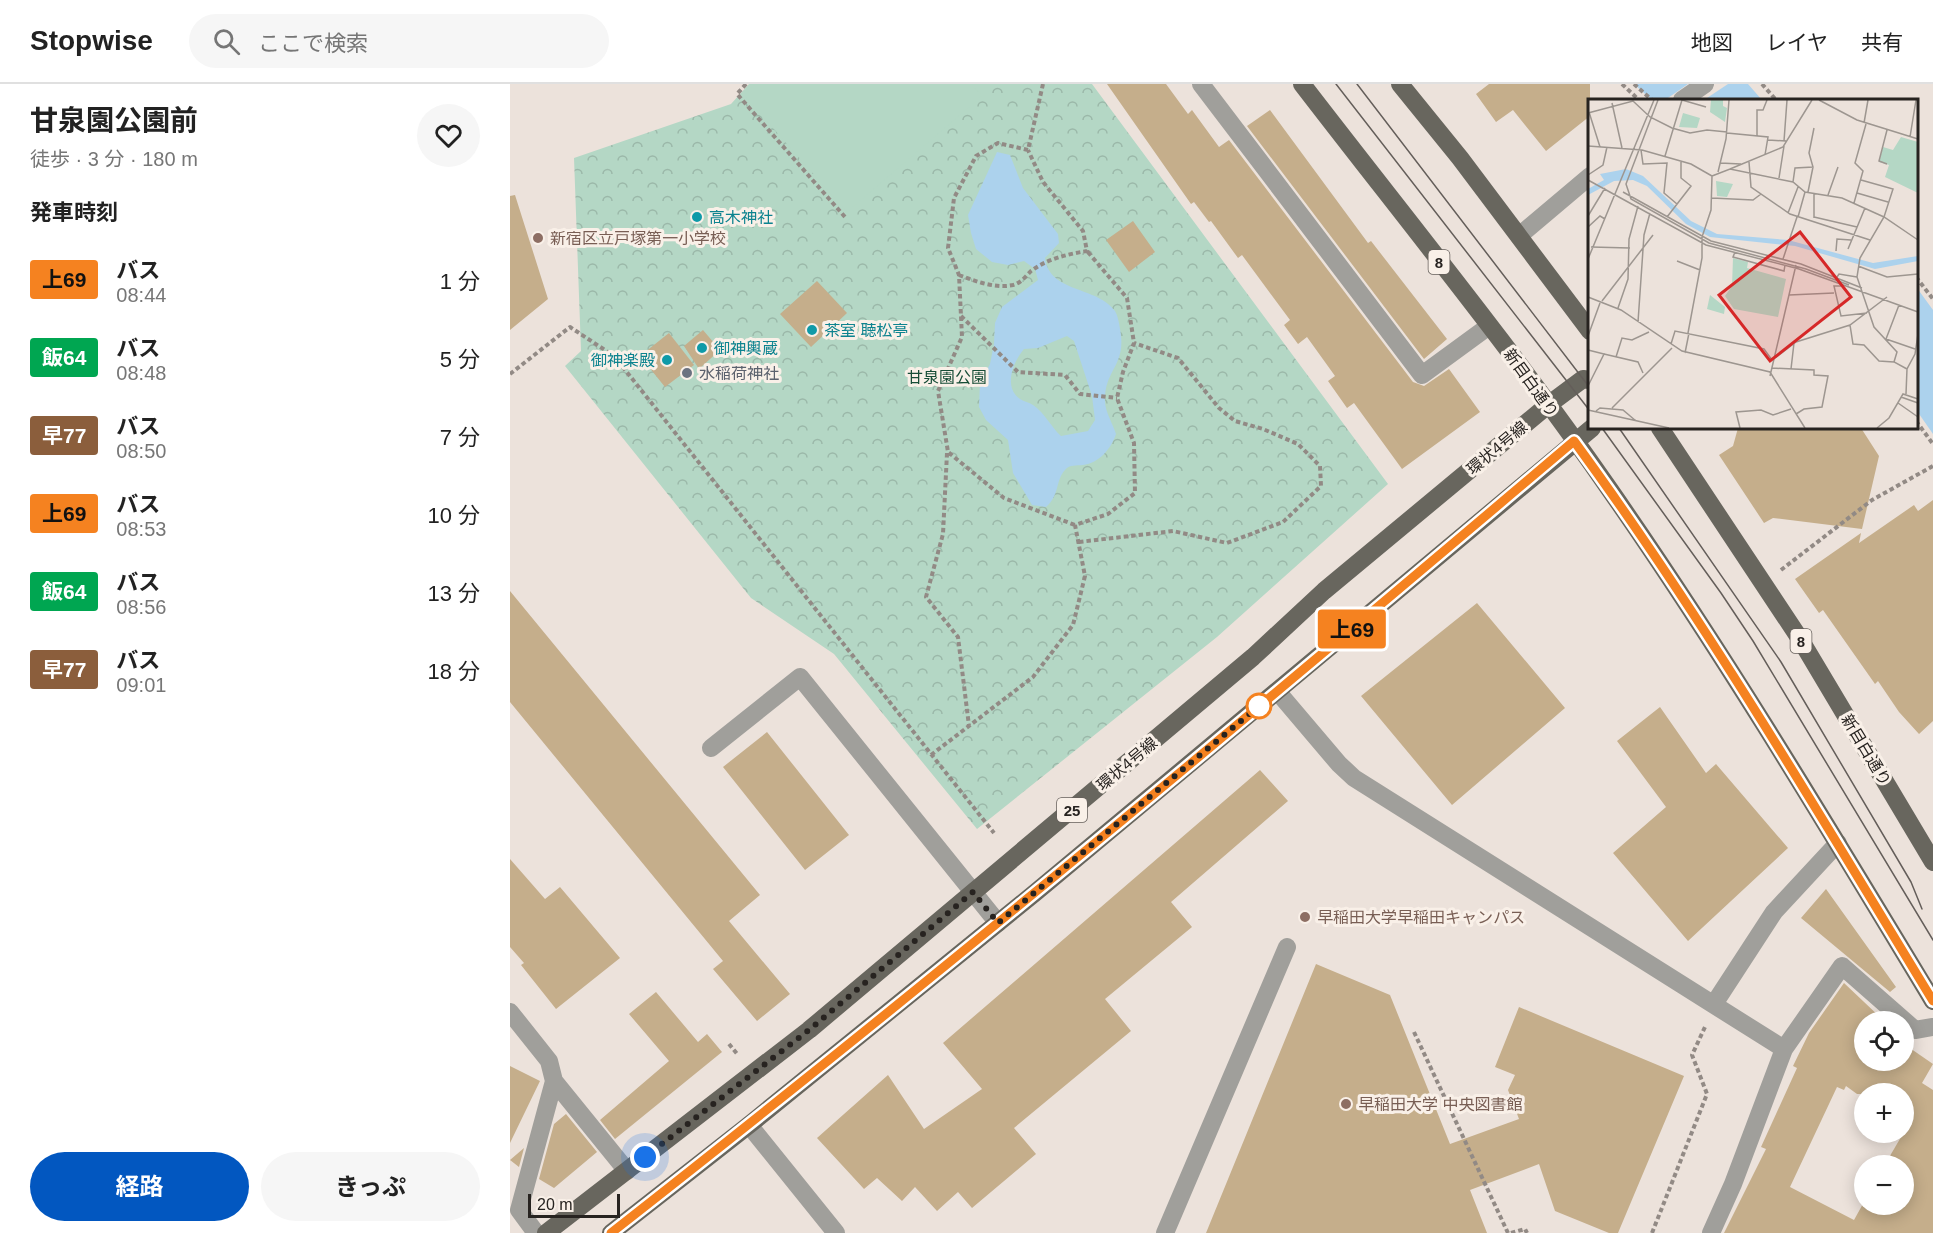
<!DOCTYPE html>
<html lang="ja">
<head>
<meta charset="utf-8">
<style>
  :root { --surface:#fff; --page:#f6f6f6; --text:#222; --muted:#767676; --line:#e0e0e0; --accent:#0257c0 }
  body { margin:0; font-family:Helvetica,"Noto Sans JP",sans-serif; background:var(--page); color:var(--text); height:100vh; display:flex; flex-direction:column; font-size:22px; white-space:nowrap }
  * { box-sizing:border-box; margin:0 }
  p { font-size:20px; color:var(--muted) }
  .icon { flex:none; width:33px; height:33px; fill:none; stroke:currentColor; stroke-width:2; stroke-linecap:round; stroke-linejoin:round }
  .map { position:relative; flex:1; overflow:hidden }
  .details { display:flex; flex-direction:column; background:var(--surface); width:510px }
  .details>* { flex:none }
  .badge { padding:0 12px; border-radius:4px; font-size:21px; line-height:39px }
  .tools { position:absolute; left:1344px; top:927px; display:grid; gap:12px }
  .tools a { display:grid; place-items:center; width:60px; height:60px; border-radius:50%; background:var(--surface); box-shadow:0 3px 15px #0003; font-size:30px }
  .scale { position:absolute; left:18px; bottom:15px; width:92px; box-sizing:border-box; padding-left:6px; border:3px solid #272320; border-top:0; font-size:16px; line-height:21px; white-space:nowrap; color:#272320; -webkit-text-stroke:4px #f9f0e8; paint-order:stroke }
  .you { position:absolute; width:30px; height:30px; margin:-15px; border:4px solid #fff; border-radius:50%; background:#1a73e8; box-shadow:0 0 0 9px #1a73e833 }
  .map>.badge { position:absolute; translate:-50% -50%; box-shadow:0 0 0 3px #fff }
  h2 { padding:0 30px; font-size:22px; line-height:54px }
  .round { display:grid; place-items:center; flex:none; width:63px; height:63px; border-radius:32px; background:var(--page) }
  .head { display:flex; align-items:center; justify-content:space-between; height:102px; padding:0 30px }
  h1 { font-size:28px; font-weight:700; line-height:45px }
  .cta { display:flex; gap:12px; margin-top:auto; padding:12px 30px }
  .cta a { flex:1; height:69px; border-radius:36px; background:var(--accent); color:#fff; font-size:24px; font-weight:700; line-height:69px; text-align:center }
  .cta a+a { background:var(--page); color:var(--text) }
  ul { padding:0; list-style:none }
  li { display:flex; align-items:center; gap:18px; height:78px; padding:0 30px }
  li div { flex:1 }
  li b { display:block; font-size:22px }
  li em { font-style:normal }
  li .badge { min-width:66px; font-weight:700; text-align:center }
  header { display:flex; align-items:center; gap:36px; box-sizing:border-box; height:84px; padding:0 30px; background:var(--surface); border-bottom:2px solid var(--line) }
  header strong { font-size:28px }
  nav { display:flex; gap:33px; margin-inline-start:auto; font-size:21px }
  .search { width:420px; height:54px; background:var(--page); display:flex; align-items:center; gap:15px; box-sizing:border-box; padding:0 21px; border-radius:33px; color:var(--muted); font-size:22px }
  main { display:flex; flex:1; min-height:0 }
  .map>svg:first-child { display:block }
  .forest { fill:url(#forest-crowns) }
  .pitch { fill:#b4d7c5 }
  .water { fill:#acd2ed; fill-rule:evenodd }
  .pier { fill:#ece2db }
  .building { fill:#c5ae8b; fill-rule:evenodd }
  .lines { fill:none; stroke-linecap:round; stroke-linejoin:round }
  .path { stroke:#928a85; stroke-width:4; stroke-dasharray:4.5 3; stroke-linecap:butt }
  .minor { stroke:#a09f9b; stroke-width:18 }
  .major { stroke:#68665e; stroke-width:18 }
  .tram { stroke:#645e5a; stroke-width:1.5 }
  .line-casing { stroke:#fff; stroke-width:14 }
  .line { stroke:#f58220; stroke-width:9 }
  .walk { stroke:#272320; stroke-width:6; stroke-dasharray:0 10.8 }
  .culture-dot { fill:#0f9aa8; stroke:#f9f0e8; stroke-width:2 }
  .education-dot { fill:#8d6e63; stroke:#f9f0e8; stroke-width:2 }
  .worship-dot { fill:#6b7280; stroke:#f9f0e8; stroke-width:2 }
  .stop-dot { fill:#fff; stroke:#f58220; stroke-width:3 }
  .labels { text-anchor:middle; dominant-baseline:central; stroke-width:6; stroke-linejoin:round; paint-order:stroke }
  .shield { fill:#f9f0e8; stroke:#66605c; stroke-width:1.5 }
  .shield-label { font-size:15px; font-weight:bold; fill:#272320 }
  .culture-label { font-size:16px; fill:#0d838f; stroke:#f9f0e8; text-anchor:start }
  .education-label { font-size:16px; fill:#785e54; stroke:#f9f0e8; text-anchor:start }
  .worship-label { font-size:16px; fill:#5b616d; stroke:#f9f0e8; text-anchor:start }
  .park-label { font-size:16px; fill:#174d37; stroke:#f9f0e8 }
  .street-label { font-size:16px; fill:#272320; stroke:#f9f0e8 }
  .inset-road { fill:none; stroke:#9d9690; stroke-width:1.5 }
  .view { fill:#d62828; fill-opacity:0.15; stroke:#d62828; stroke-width:3 }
  .inset-edge { fill:none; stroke:#272320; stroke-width:3 }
</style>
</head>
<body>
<header>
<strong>Stopwise</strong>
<div class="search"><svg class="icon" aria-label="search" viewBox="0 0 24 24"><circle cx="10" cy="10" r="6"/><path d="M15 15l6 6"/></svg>ここで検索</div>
<nav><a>地図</a><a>レイヤ</a><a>共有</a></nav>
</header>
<main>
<section class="details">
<div class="head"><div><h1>甘泉園公園前</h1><p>徒歩 · 3 分 · 180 m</p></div><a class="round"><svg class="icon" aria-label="heart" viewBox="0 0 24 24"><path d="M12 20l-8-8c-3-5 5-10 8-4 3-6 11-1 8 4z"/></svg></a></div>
<h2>発車時刻</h2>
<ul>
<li><span class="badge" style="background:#f58220;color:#111">上69</span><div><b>バス</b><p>08:44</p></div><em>1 分</em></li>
<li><span class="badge" style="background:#00a651;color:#fff">飯64</span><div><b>バス</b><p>08:48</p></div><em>5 分</em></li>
<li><span class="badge" style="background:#8b5e3c;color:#fff">早77</span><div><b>バス</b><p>08:50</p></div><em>7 分</em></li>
<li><span class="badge" style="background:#f58220;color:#111">上69</span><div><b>バス</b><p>08:53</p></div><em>10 分</em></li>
<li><span class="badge" style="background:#00a651;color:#fff">飯64</span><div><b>バス</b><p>08:56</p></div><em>13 分</em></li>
<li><span class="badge" style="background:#8b5e3c;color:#fff">早77</span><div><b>バス</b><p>09:01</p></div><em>18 分</em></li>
</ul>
<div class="cta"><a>経路</a><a>きっぷ</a></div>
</section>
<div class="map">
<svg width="1423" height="1149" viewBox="0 0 1423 1149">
  <defs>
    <pattern id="forest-crowns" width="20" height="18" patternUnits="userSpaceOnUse" patternTransform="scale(1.5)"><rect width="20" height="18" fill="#b4d7c5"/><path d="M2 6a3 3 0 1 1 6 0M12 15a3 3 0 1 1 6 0" fill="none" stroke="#9bb8a9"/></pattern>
  </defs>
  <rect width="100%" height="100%" fill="#ece2db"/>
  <!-- forest -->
  <path class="forest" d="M239,0H582L878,400L707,553L467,745L324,570L241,514L55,282L71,267L64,74L221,20Z"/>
  <!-- pitch -->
  <path class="pitch" d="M246,0H461L472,12L337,128L234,11Z"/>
  <!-- water -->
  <path class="water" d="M1124,0H1238L1252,16H1142Z
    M487,68L500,71L513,104L548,150L549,159L535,174C539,209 587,202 605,227C608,232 609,239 610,245C617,281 595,285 595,315C594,326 603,340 606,350C601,365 589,379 573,381C566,382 560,380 555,386C545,397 550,411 536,423L522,421L503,389L498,356L476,336L469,323L470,299L480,280L484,260L485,239L492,223L528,196L525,185L514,177L498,181L482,178L466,165L461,149L458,131ZM557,252L564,257L582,312L585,336L578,347L551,352C541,343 535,329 523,321C519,318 514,318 510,315C493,303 503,278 514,265L528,264Z
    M1407,204L1423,226V350L1407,327Z"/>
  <!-- pier -->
  <path class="pier" d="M1178,0H1218L1194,16H1155Z"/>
  <!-- building -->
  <path class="building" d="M597,0H656L678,30L682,26L709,63L719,56L903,298L914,302L939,285L970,328L892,385L844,319L837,324L818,297L825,292L797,253L788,260L774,241L780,236L732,171L728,174L701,137L699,138L684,118L681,120Z
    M979,0H1080V32L1036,67L1003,26L986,38L966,10Z
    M760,26L858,159L861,157L937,255L914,275L737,42Z
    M5,111L38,215L0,246V112Z
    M623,137L645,168L619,188L596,156Z
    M307,197L337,229L301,263L270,230Z
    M193,246L210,266L189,285L174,262Z
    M159,249L184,281L155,303L130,272Z
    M1228,344H1351L1369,372L1352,445L1263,434L1254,439L1209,371L1223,362Z
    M1423,416V637L1409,650L1389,628L1368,597L1365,600L1313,526L1309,529L1285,495L1351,449L1349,459L1404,421L1408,427Z
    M0,507L250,811L219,837L280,910L247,937L203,885L213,877L0,618Z
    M967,519L1055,624L942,721L851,612Z
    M1150,623L1196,689L1206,680L1278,764L1178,857L1103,769L1156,723L1107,657Z
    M257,648L339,751L295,786L213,683Z
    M750,686L778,717L661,818L682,843L595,915L621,947L504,1044L526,1070L462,1124L448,1108L427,1127L405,1103L392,1117L367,1094L354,1105L307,1054L378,991L414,1045L472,1005L433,959Z
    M0,775L35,815L50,803L110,874L46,925L11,881L14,879L0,863Z
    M1316,805L1386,903L1380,908L1291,834Z
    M806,880L880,911L940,1060L1009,1035L998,1006L1005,991L985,983L1009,923L1174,992L1108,1149H1099L1045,1127L1029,1080L960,1106L977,1149H696Z
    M1334,899L1372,935L1354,938V976H1394V960L1423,980L1412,999L1423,1006V1149H1214L1256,1065L1251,1063L1287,984L1283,982L1299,949ZM1336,1002L1347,1010H1394V1048L1374,1082H1394V1120H1354V1118L1344,1136L1280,1103L1327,1003L1334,1006Z
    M146,908L188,958L197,950L212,968L105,1055L90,1036L159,977L119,930Z
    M0,982L30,997L0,1059Z
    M56,1030L87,1068L44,1104L29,1095L44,1040Z
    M14,1064L9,1083L0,1076Z"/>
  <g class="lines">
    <!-- path -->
    <path class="path" d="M236,0L227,10L335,133
      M533,0L518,66L488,59L466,72L444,114L438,164L449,191L452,253L428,307L438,368L494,414L565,441
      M1112,0L1129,16
      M1124,0L1142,16
      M1252,0L1266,16
      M449,191C465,197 485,205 503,201C511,199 516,192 521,187C537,175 558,170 577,167L573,147L533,98L518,66
      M1406,193L1423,215
      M451,232L508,288L555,291L570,310L607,314
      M0,290L60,243L104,272L484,749
      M1406,337L1423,360
      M437,369L433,450L416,513L448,553L459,642
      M569,458L663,447L717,459L773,438L811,402L810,382L788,360L753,345L725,337L709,324L668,274L624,259
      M1271,486L1362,416L1423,382
      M421,671L523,593L563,541L575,492L565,441L598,430L625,409L624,359L607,314L613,288L624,259L617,214L577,167
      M904,948L998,1149
      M219,960L228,971
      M1001,1149L1015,1145L1017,1149
      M1142,1149L1197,1010L1182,971L1195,943"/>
    <!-- minor -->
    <path class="minor" d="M691,0L912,291L979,242
      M1172,16L1195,0
      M1009,152L1080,92
      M767,607L829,680L844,694L1274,965
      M201,664L290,593L488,839
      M1204,920L1264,828L1328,759
      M0,928L39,977L44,997L9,1126L26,1149
      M44,997L117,1087
      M239,1041L326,1149
      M655,1149L777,863
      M1201,1149L1223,1100L1274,965L1332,882L1405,946L1423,943"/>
    <!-- major -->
    <path class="major" d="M792,0C895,134 1003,266 1100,406C1215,571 1319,745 1423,917
      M890,0L950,74L1080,247
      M1150,344L1290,555L1423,778
      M36,1149L299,946L743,573L814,507L1038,321L1073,295L1080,296
      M101,1149L239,1041L526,808L1082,344"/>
    <!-- tram -->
    <path class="tram" d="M826,0L1080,327
      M847,0L1080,304
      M1092,344L1211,509L1243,557L1423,856
      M1109,344L1271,578L1401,798L1412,825"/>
  </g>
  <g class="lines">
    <!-- line casing -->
    <g class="line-casing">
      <path id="line" d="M101,1149C428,893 747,626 1064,357C1195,536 1308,728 1423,917"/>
    </g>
    <!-- line -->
    <use href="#line" class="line"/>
    <!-- walk -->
    <path class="walk" d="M135,1073L299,946L463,808L488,839L749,622"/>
  </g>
  <!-- markers -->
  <g class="culture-dot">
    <circle cx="187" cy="133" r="6"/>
    <circle cx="302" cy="246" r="6"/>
    <circle cx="192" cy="264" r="6"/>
    <circle cx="157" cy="276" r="6"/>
  </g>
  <g class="education-dot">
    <circle cx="28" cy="154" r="6"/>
    <circle cx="795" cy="833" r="6"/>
    <circle cx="836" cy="1020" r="6"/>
  </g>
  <circle class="worship-dot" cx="177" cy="289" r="6"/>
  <circle class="stop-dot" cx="749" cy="622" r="12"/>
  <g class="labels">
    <!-- shield labels -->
    <g class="shield">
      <rect x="918.5" y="166" width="21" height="24" rx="4.5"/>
      <rect x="1280.5" y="545" width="21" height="24" rx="4.5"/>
      <rect x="547" y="714" width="30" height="24" rx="4.5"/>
    </g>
    <g class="shield-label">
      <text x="929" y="178">8</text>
      <text x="1291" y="557">8</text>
      <text x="562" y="726">25</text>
    </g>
    <!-- culture labels -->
    <g class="culture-label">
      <text x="199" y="133">高木神社</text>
      <text x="314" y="246">茶室 聴松亭</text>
      <text x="204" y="264">御神輿蔵</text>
      <text x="145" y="276" text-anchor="end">御神楽殿</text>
    </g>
    <!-- education labels -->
    <g class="education-label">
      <text x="40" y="154">新宿区立戸塚第一小学校</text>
      <text x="807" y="833">早稲田大学早稲田キャンパス</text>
      <text x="848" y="1020">早稲田大学 中央図書館</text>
    </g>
    <!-- worship labels -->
    <g class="worship-label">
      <text x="189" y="289">水稲荷神社</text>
    </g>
    <!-- park labels -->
    <g class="park-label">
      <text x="437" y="293">甘泉園公園</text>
    </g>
    <!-- street labels -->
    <g class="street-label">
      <text transform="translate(1021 299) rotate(54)">新目白通り</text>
      <text transform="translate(987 364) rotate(-40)">環状4号線</text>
      <text transform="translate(1356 666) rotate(59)">新目白通り</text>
      <text transform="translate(617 680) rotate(-40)">環状4号線</text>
    </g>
  </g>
  <!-- overview -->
  <g transform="translate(1078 15)">
    <rect width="330" height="330" fill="#ece2db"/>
    <path d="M313,38L330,43V94L297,78L301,66L291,63L295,48L305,51ZM145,159L160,163L159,169L198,180L190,218L146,210L137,197L144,187Z" fill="#b4d7c5"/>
    <path d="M123,1H135V7L139,9L137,23L122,13ZM128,82L145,85L139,98L129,97Z" fill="#b4d7c5"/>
    <path d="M95,14L112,19L109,29L91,28ZM122,196L137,208L136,215L119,210Z" fill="#b4d7c5"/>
    <path d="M38,70L55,77L103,122L129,135L200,141L285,164L330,157V162L287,170L207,147L122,138L98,125L59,87L45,81L26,82L0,96V90L16,81L12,75Z" fill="#acd2ed"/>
    <path class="inset-road" d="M70,1L38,85L43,100L121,144L218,170L261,186M94,1L118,8M231,1L269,21L330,40M24,4L34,49M1,13L12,48M0,14L45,2L62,18L84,29L102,34L119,31L139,33M276,24L280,1M139,34L180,38L177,56M169,37V11H175L179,1M322,38L328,1M180,41L198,42M196,42L199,1M0,47L54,51L103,65L124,77L123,111L114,138V159L100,234M53,51L55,65L79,64L76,94L89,105M77,57L94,1M161,63L163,88L202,115L282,141M132,64L153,65M299,65L291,62L299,31M142,70L195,48L224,1M130,73L138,40L141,1M0,76L15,66L19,48M124,77L142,70L205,83L217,93L254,99L296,118L330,141M191,79L196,47M0,81L118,146L211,170L330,213M273,81L305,90L296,118L272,159L269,178L286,228L309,253L306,263L319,270M205,83L207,69L225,68L221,54L226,29M35,93L123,142L213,165L274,189M220,93L225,68M269,94L300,103M240,96L250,68M124,99L165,101L173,95M266,104L275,72L267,64L278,25M200,114L210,88M0,117L17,89M79,118L103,87L93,79V62M210,118L217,93M226,118L269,128M226,119V94M0,128L12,117L17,120M3,148L42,149M260,150L277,109M248,152L249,140L263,141M147,153L145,158L196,172L197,166M0,160L66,1M195,160L209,118M89,162L112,171M270,167L299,178L330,175M249,178L251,175L269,178M253,187H246L253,217L279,214M201,196L246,194M0,198L33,211L94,252L182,273L217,329M14,202L65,136M311,206L298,240L327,250M30,209L40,180L41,140L50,107M50,223L56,136L62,114M262,226L265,245L276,246L291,262L306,263M0,237L12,204M83,245L87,232L176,250L184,261M0,251L16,255L0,287M97,254L101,234M16,255L50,263L55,274M28,258L34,239L44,241L61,233M187,259L208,243L262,226L299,198M184,269L226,271V276L240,277L234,308L216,310L208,315M203,270L206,244M182,277L208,166M318,295L319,270L327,255L330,235M313,298L330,304M310,304L330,318M24,309L84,249M0,311L81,329M8,312L12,309L35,311L48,322M152,329L148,313L173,311L185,316L203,310M289,329L301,319L315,295L330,300"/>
    <path class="view" d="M212,133L263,198L182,262L131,196Z"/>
    <rect width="330" height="330" class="inset-edge"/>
  </g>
</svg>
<div class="tools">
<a><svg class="icon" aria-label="locate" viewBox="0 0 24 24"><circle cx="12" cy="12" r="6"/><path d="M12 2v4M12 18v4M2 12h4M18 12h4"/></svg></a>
<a>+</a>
<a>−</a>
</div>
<div class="scale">20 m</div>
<div class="you" style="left:135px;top:1073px"></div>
<b class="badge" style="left:842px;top:545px;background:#f58220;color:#111">上69</b>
</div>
</main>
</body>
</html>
